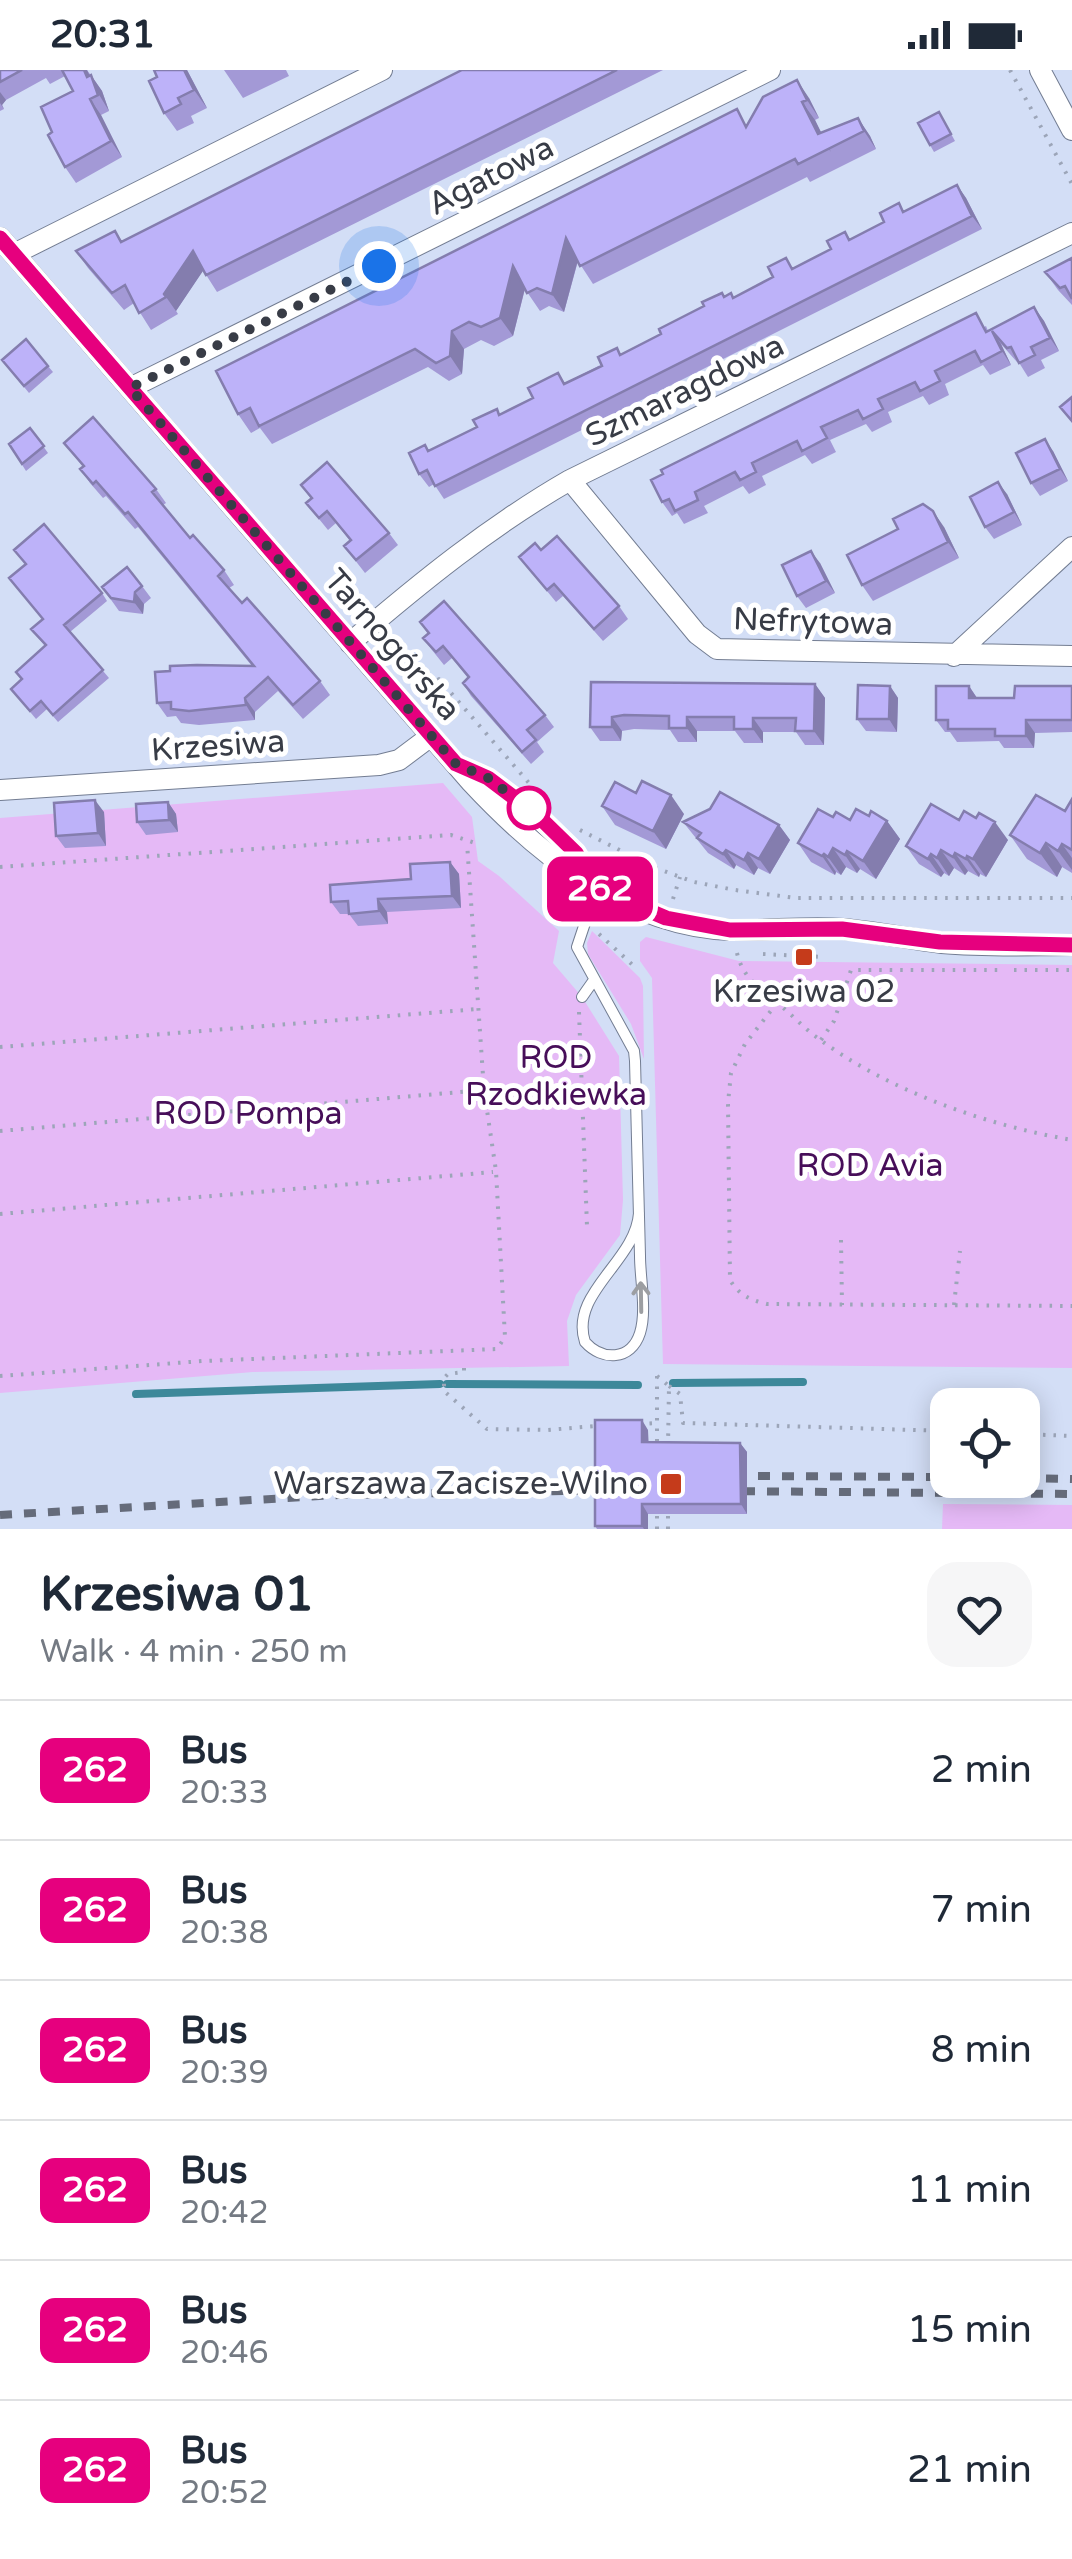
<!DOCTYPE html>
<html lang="en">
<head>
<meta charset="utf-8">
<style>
  :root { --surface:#fff; --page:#f6f6f7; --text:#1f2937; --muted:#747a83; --line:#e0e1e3 }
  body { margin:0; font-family:"Varela Round",sans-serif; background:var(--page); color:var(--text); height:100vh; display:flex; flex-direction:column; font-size:38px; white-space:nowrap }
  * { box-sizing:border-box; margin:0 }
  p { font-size:32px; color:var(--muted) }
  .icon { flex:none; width:55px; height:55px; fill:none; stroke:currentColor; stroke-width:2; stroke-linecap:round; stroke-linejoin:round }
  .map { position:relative; height:1459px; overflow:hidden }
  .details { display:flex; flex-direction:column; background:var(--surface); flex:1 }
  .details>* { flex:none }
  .badge { padding:0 20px; border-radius:15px; font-size:35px; line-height:65px }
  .controls { position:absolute; left:930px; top:1318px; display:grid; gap:20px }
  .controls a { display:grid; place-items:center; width:110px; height:110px; border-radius:20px; background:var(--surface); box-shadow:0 5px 25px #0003; font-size:50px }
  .you { position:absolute; width:50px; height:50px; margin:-25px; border:8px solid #fff; border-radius:50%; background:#1a73e8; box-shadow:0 0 0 15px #1a73e833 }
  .map>.badge { position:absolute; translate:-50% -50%; box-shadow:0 0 0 5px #fff }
  .round { display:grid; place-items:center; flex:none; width:105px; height:105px; border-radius:30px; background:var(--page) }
  .head { display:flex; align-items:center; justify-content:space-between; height:170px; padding:0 40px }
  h1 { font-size:48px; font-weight:700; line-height:75px }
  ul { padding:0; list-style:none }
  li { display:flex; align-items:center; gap:30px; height:140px; padding:0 40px; border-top:2px solid var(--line) }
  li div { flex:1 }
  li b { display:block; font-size:38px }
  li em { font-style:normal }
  li .badge { min-width:110px; font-weight:700; text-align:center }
  .status { display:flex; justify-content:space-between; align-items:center; height:70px; padding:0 50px; background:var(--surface); direction:ltr }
  .status svg { height:28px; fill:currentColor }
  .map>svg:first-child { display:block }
  .green { fill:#e5b9f6 }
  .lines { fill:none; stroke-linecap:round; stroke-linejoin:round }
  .stream { stroke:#3d889a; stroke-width:8 }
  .service-casing { stroke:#737d92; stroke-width:12 }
  .minor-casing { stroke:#737d92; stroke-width:22 }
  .path { stroke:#9ca5b8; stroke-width:4; stroke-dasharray:2.5 8; stroke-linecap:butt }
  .service { stroke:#fff; stroke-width:10 }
  .minor { stroke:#fff; stroke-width:20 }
  .rail { stroke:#656b7a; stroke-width:8; stroke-dasharray:12 12; stroke-linecap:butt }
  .wall { fill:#a399d6 }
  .shaded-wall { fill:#847dae }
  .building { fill:#bdb2f9; stroke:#847dae; stroke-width:2.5 }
  .oneway { stroke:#9c9ea2 }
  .line-casing { stroke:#fff; stroke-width:22 }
  .line { stroke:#e6007e; stroke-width:15 }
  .walk { stroke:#383c46; stroke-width:10; stroke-dasharray:0 18 }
  .stop-dot { fill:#fff; stroke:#e6007e; stroke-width:5 }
  .poi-dot { fill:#c53b1b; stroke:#fff; stroke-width:4 }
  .labels { text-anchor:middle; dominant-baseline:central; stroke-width:10; stroke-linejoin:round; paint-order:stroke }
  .street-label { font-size:32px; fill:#383c46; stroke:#fff }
  .poi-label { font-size:32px; fill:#383c46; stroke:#fff }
  .park-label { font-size:32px; fill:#470e59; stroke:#fff }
</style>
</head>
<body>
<div class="status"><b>20:31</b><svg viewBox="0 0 49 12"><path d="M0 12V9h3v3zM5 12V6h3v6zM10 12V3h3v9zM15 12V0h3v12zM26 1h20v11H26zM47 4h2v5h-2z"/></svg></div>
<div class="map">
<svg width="1072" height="1459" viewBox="0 0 1072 1459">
  <rect width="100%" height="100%" fill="#d3def6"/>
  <!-- green -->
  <path class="green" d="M443,713L472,747L478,791L499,806L559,861L553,893L582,927L619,986L623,1130L620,1165L576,1225L567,1251L569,1296L253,1302L0,1323V748Z
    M592,861L640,908L643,916L644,989L631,954L588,884L587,873Z
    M646,867L739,891L1072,895V1298L663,1294L652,908L640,891V872Z
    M943,1434L1072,1435V1459H942Z"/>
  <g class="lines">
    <!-- stream -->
    <path class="stream" d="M673,1313L803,1312
      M447,1314L638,1315
      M136,1324L440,1314"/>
    <!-- service casing -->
    <g class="service-casing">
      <path id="service" d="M463,697C512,716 576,768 597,817L577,877L634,981L635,991C637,1056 638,1121 640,1186C640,1209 647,1241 640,1263C631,1291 602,1291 585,1272C569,1223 636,1191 639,1143
        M582,927L594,910"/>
    </g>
    <!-- minor casing -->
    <g class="minor-casing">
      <path id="minor" d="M1040,0L1072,60
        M0,168L471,712C538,784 626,856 730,860C768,861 806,856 844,859C877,862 909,869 942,873C985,877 1029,875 1072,875
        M14,184L382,0
        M130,318L770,0
        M570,410L697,564L717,579L1072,586
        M350,573C420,513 490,456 570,410L1072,163
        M954,586L1072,477
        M0,720L379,695L399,690L431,666"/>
    </g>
    <!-- path -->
    <path class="path" d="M1010,0L1072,114
      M422,625L439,609L529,713
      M580,760L653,797L694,812L735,820L796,828H1072
      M0,797L451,765L475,773
      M673,829L680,807
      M599,864L636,898
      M737,883C743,909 761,919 780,935C792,945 803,957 815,966C886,1020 985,1055 1072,1070
      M763,884L823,887
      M1014,900H1072
      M777,933L745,974L731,1003L728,1033L730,1210C739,1225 750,1230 767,1234L1072,1236
      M579,942L587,1156
      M821,970L834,951L851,900H1005
      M0,977L478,939
      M0,1061L484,1020
      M0,1144L493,1102
      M841,1170L842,1235
      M954,1235L960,1181
      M464,1298V1302L448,1304L444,1308V1321L487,1359L548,1360L595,1356
      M0,1306L203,1291L497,1279L505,1267L496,1101L484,1020L467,773
      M657,1306L669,1316L668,1376
      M657,1306V1377
      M669,1316L680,1324L683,1353L948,1361
      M639,1354L657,1353
      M1022,1364L1072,1366
      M657,1459V1444
      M668,1459V1444"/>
    <!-- service -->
    <use href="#service" class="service"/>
    <!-- minor -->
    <use href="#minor" class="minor"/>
    <!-- rail -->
    <path class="rail" d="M758,1406L948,1407
      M1022,1408L1072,1409
      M719,1421L1072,1424
      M0,1445L338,1425L624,1420"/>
  </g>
  <!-- wall -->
  <path class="wall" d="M0,0H87L102,21L109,41L101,45L122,87L76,113L65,97L52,62L73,21L65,6L50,14L46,8L6,30L2,35L4,39L0,41Z
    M187,0L207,38L191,46L194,53L177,61L164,43Z
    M224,0H286L289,6L243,28Z
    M462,0H663L217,222L203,200L176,241L178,244L151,260L134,233L124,240L88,198L76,181L115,161L122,171Z
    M809,28L819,48L815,50L821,63L858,48L870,66L876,79L810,112L807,107L593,214L578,191L564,242L549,236L540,241L525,219L513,266L494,276L481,270L464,279L462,304L449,311L428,297L272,374L260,358L251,363L238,344L747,54Z
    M939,42L955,71L934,82L930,75Z
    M957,115L966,128L982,159L444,429L434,414L429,417L419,404L425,375L429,381L477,357L497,339L500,345L533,328L558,303L565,313L661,264L724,226L734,228L831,179L845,162L850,169Z
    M1072,188V235L1058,220L1045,202Z
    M1034,237L1044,251L1059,281L1041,290L1045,298L1028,307L1018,291L1017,292L1001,274L1011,295L990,305L983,295L945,314L949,325L929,335L923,326L888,342L892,352L872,362L866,354L830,370L836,382L812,394L805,385L762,406L766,415L749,424L743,416L704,436L708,443L684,454L677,443L672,446L662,432L986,256L988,261Z
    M2,290L48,296L53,302L29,323Z
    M30,358L48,383L26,401L9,374Z
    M64,373L156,419L166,433L163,435L190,468L224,500L234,515L229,518L320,611L330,625L303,649L278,621L255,642V650L199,655L181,653L176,646L167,647L157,633L252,596L138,457L135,459L106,426L103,428L90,413L80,399L83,397Z
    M1053,381L1068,411L1040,426L1031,413Z
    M301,415L389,463L398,475L365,503L344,476L350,471L336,453L328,460L306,433L311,429Z
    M1007,424L1022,455L994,469L985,457Z
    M944,457L959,488L873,531L862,515Z
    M541,480L619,536L628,549L603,571L563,526L556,532L519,487Z
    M820,493L835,523L806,538L797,526Z
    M9,508L102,523L107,531L70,562L109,608L58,652L47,639L36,649L11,619L21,610L16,602L45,576L31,559L43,549Z
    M142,516L151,528L144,534L143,544L119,541L102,517Z
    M420,552L545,645L554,657L537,672L544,682L531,694L471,626L463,613L468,608L452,588L444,595L432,580L423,568L428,564Z
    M591,612L815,614L825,628L824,675H805L796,662H763V673H744L735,661H697V672H678L670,660L634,659L622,661L621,671H600L590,657Z
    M890,616L898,628L897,662L866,661L857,649Z
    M969,616L977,628H1014L1072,616V662L1035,663L1034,678H1004L999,671L957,672L950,662H945L936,650Z
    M636,723L684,744L666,779L615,755L602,736Z
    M1072,729V803L1062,797L1057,807L1027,789L1010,765L1065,741Z
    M168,732L176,744L178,762L146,765L137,752Z
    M104,742L106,776L65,778L56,766Z
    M869,746L887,751L900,769L876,809L860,799L857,803L846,797L841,805L836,802L835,805L811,792L798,773L833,747L850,750Z
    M959,750L1008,770L986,807L980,804L979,807L968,801L965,805L954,798L949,806L944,803L941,807L919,794L906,776Z
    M683,752L779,755L790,770L770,804L758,798L754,805L736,795L734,799L708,783Z
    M450,792L459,804L461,838L387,842L388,854L358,856L349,844H340L331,832L411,809Z
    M648,1360V1372L740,1373L747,1382V1444H648V1459H597L595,1456Z"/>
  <!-- shaded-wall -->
  <path class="shaded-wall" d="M84,0H87L94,15L91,5L102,21L109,41Z
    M184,0H187L207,38L194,20Z
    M797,10L809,28L819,48L807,30Z
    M0,22L6,30L2,35L4,39L0,33Z
    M90,29L101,45L122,87L111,71Z
    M802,32L815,50L831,82L818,64Z
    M858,48L870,66L876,79L864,61Z
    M957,115L966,128L982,159L972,146Z
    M566,168L579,186L564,242L552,224Z
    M193,181L205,198L176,241L178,244L164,224Z
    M513,196L526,214L513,266L500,248Z
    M1034,237L1044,251L1059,281L1050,268Z
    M452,261L464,279L462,304L450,286Z
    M992,261L1001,274L1011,295L1002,281Z
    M1045,369L1053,381L1068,411L1060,399Z
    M998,412L1007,424L1022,455L1014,442Z
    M933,441L944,457L959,488L948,472Z
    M811,481L820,493L835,523L826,511Z
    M135,522L144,534L143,544L134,532Z
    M815,614L825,628L824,675L814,661Z
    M890,616L898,628L897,662L889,649Z
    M969,616L977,628H969Z
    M245,628L255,642V650L246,635Z
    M612,647L622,661L621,671L612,657Z
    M687,647L697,661V672L687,658Z
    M753,648L763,662V673L753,659Z
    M1026,650L1035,663L1034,678L1026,666Z
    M671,725L684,744L666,779L653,761Z
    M95,730L104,742L106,776L98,763Z
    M168,732L176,744L178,762L169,750Z
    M887,751L900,769L876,809L863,791Z
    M995,752L1008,770L986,807L973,789Z
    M779,755L790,770L770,804L759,789Z
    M1046,773L1062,797L1057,807L1040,783Z
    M1062,774L1072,788V800L1058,781Z
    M833,778L846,797L841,805L828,787Z
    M726,780L736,795L734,799L723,784Z
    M941,780L954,798L949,806L937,788Z
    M847,781L860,799L857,803L845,785Z
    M748,783L758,798L754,805L744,790Z
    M955,783L968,801L965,805L953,787Z
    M824,784L836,802L835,805L822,786Z
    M931,784L944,803L941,807L928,789Z
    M967,786L980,804L979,807L966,789Z
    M450,792L459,804L461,838L452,826Z
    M378,829L387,842L388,854L379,841Z
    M642,1350L648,1360L649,1381L642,1372Z
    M740,1373L747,1382V1444L741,1434Z
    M642,1434L648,1444V1459H644L642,1456Z"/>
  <!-- building -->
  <path class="building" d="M0,0H22L0,12Z
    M62,0H84L87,7L91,5L98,25L90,29L111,71L65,97L48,65L52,62L41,37L73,21Z
    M154,0H184L194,20L178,28L181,34L164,43L149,11L157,7Z
    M462,0H617L206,205L193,181L164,224L166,227L139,243L125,215L112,223L76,181L115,161L121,172Z
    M797,10L807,30L802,32L818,64L858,48L864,61L798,94L795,89L580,196L566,168L552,224L537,218L527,223L513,196L500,248L481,257L469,252L452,261L450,286L436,293L415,279L259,356L250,338L238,344L216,301L737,39L746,57L763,27Z
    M939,42L951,64L930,75L918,53Z
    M957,115L972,146L435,416L427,400L419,404L409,383L425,375L428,381L477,357L473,350L497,339L499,345L533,328L528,318L558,303L564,314L602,296L598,287L617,278L620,285L661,264L659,259L704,236L702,232L722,223L724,227L731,223L733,228L773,207L768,197L786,188L792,199L831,179L827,171L845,162L849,170L884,152L880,143L899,133L903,142Z
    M1072,188V229L1065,216L1060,218L1045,202Z
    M1034,237L1050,268L1031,277L1035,285L1019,293L1011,277L1007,278L992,261L1002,281L981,292L975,281L935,301L940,311L920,321L915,312L878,329L883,339L863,349L858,340L821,357L827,368L802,381L797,371L752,393L756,402L740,410L735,402L695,422L698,430L675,441L669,429L662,432L651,410L663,404L661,400L976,243L986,262Z
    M26,269L48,296L24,316L2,290Z
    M1072,327V351L1060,337Z
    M93,347L156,419L152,422L190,468L193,465L224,500L218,506L242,533L247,528L320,611L293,635L268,607L245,628L246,635L189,641L171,639V632L157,633L155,602L170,601V596L197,595L254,596L128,442L125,444L96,411L93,414L80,399L84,396L64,373Z
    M30,358L44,376L22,394L9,374Z
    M1045,369L1060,399L1031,413L1016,383Z
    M327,392L389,463L356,490L344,476L351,470L327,441L319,448L306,433L312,428L301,415Z
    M998,412L1014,442L985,457L970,427Z
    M923,434L933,441L948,472L862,515L847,485L898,459L893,449Z
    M44,454L102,523L64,555L103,600L53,645L41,631L30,641L11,619L22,609L16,602L46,575L31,559L43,549L9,508L26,494L14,480Z
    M557,466L619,536L594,559L554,514L547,520L519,487L535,473L541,480Z
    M811,481L826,511L797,526L782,495Z
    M127,497L142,516L135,522L134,532L111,528L102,517Z
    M444,531L545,645L527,660L536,670L522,682L463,613L469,607L443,576L436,582L423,568L429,563L420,552Z
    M591,612L815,614L814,661H795L796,648H753V659H734V647H687V658H669V646L624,645L612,647V657H590Z
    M858,615L890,616L889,649H857Z
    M936,616H969V628H1014L1015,616H1072V650H1026V666H995V659H948V650H936Z
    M642,711L671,725L653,761L602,736L615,712L636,723Z
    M720,722L779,755L759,789L748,783L744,790L726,780L723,784L697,768L701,763L683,752L710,739Z
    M1036,725L1065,741L1072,729V780L1062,774L1058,781L1046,773L1040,783L1010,765Z
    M95,730L98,763L56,766L54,733Z
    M168,732L169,750L137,752L136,734Z
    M931,734L959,750L964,741L976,748L979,743L995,752L973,789L967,786L966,789L955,783L953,787L941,780L937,788L931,784L928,789L906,776Z
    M818,739L833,747L836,742L850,750L856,739L869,746L871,741L887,751L863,791L847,781L845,785L833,778L828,787L824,784L822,786L798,773Z
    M450,792L452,826L378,829L379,841L349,844L348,831L331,832L330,815L411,809L410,794Z
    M595,1350H642V1372L740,1373L741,1434H642V1456H595Z"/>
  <!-- one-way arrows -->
  <defs><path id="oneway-shaft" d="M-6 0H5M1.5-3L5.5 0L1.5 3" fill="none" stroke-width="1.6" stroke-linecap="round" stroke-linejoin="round" transform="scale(2.5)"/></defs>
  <use class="oneway" href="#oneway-shaft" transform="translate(641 1227) rotate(-91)"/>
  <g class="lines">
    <!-- line casing -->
    <g class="line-casing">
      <path id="line" d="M0,168L456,694L488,708L536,744L576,783L596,818L666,848L730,860L842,859L940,872L1072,875"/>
    </g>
    <!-- line -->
    <use href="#line" class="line"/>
    <!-- walk -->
    <path class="walk" d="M379,196L130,318L456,694L488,708L536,744L529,738"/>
  </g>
  <!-- markers -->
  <circle class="stop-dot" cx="529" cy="738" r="20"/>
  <g class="poi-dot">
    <rect x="794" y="877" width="20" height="20" rx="5"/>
    <rect x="659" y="1402" width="24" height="24" rx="5"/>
  </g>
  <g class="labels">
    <!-- street labels -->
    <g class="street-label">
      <text transform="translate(491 106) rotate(-27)">Agatowa</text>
      <text transform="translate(685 321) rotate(-26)">Szmaragdowa</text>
      <text transform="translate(813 552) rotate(2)">Nefrytowa</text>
      <text transform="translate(392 575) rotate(49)">Tarnogórska</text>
      <text transform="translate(218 676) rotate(-4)">Krzesiwa</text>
    </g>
    <!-- poi labels -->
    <g class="poi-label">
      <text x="804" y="922">Krzesiwa 02</text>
      <text x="648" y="1414" text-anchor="end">Warszawa Zacisze-Wilno</text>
    </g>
    <!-- park labels -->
    <g class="park-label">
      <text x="556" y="988">ROD<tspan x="556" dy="37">Rzodkiewka</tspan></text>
      <text x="248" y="1044">ROD Pompa</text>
      <text x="870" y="1096">ROD Avia</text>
    </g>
  </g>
</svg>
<div class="controls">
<a><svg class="icon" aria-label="locate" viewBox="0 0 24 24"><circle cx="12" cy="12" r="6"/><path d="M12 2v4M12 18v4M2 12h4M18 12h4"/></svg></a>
</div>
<div class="you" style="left:379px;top:196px"></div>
<b class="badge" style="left:600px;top:819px;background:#e6007e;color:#fff">262</b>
</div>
<section class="details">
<div class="head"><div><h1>Krzesiwa 01</h1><p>Walk · 4 min · 250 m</p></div><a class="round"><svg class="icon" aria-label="heart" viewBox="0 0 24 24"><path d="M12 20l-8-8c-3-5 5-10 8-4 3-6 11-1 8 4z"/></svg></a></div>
<ul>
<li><span class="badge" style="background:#e6007e;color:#fff">262</span><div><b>Bus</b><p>20:33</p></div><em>2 min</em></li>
<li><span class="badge" style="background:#e6007e;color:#fff">262</span><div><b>Bus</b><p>20:38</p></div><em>7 min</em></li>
<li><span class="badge" style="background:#e6007e;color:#fff">262</span><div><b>Bus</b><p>20:39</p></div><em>8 min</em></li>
<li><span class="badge" style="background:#e6007e;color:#fff">262</span><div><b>Bus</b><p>20:42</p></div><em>11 min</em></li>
<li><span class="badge" style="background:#e6007e;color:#fff">262</span><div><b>Bus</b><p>20:46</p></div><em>15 min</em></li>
<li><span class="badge" style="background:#e6007e;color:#fff">262</span><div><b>Bus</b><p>20:52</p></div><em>21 min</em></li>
</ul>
</section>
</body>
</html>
